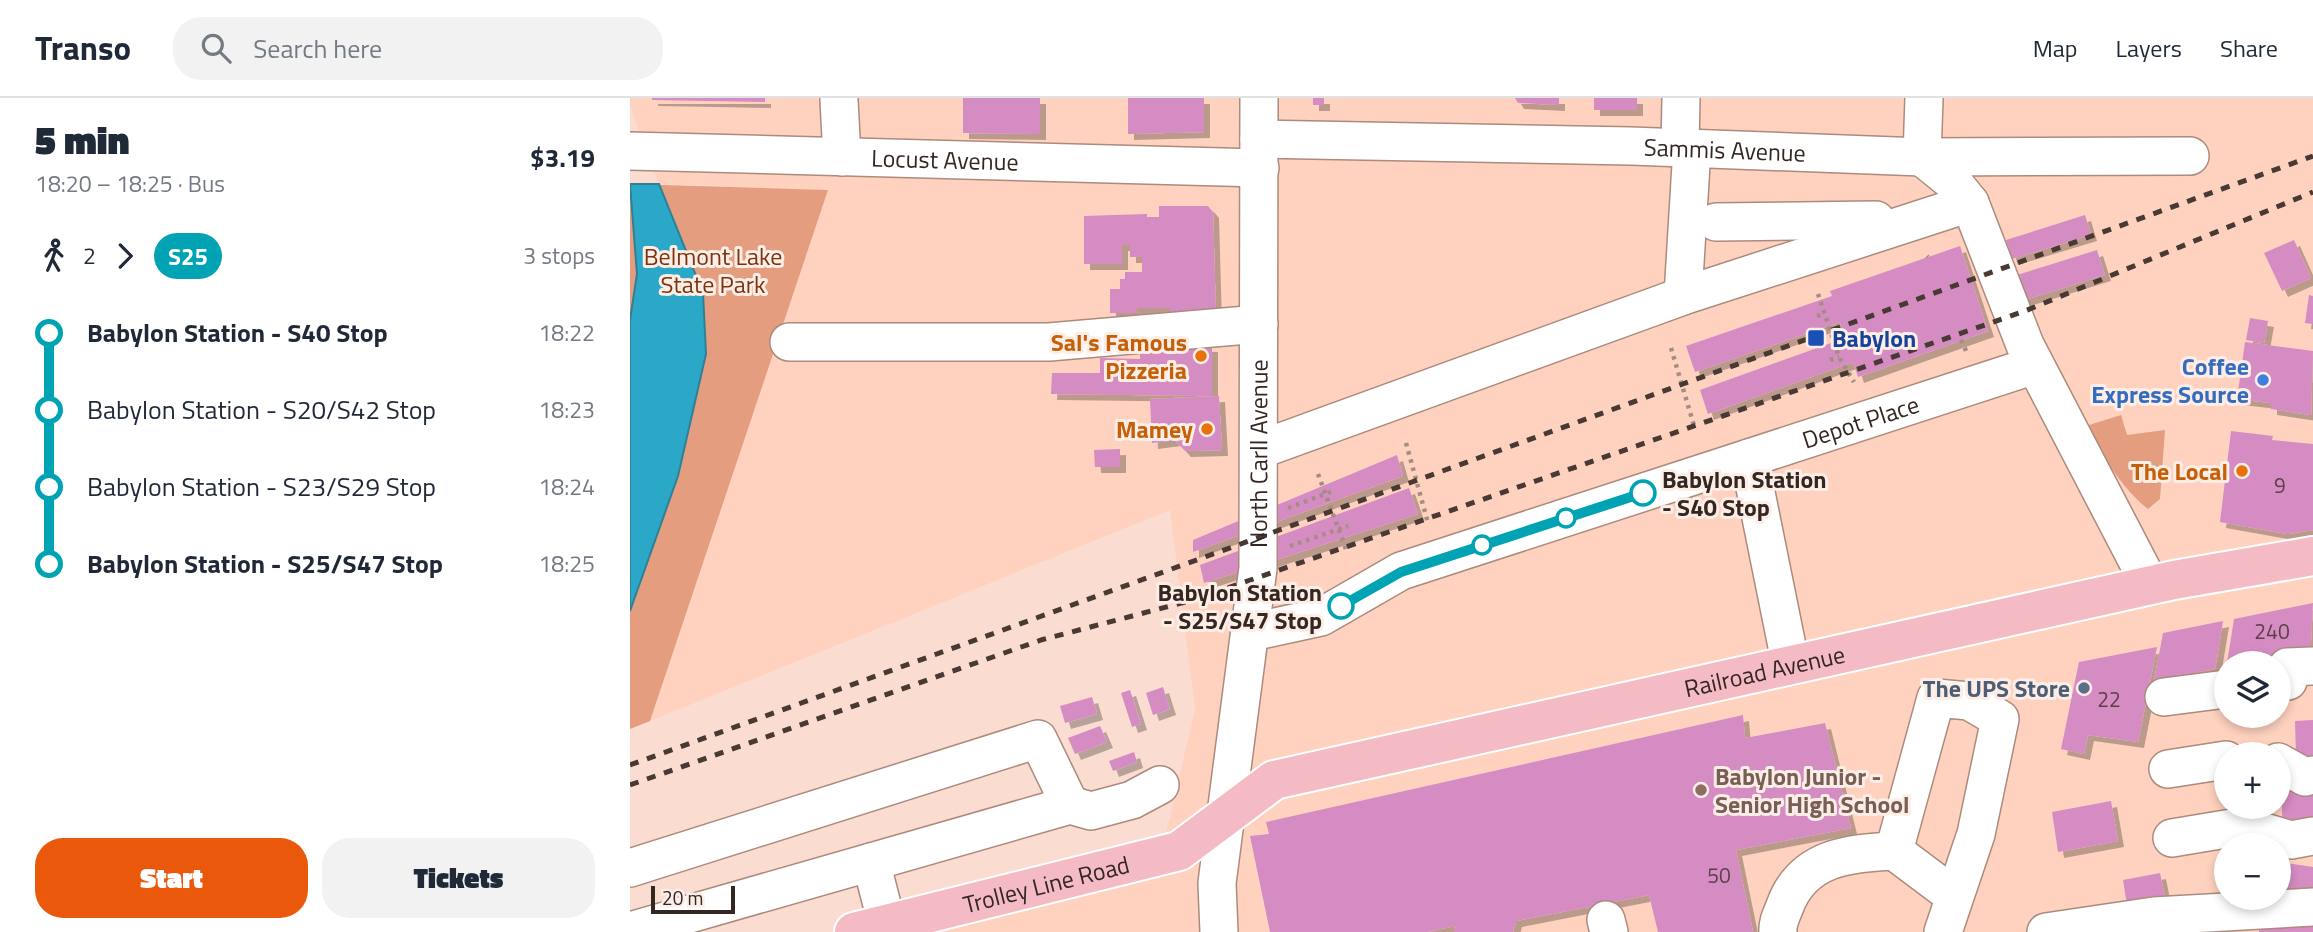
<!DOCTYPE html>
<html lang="en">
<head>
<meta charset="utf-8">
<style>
  :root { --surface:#fff; --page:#f2f2f3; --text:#1f2937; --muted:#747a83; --line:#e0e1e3; --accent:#ea580c }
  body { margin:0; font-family:"Titillium Web",sans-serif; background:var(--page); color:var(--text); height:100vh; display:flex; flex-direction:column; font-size:26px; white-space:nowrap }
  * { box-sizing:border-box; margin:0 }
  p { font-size:23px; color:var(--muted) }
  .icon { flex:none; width:38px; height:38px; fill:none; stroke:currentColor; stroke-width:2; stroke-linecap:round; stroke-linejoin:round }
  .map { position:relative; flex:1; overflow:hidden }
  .side { display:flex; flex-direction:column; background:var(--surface); width:630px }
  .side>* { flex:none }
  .badge { padding:0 14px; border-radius:23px; font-size:24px; line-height:46px }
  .fabs { position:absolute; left:1584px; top:553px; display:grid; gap:14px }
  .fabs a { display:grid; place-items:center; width:77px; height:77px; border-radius:50%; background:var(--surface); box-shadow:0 4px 10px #0003; font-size:35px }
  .scale { position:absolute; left:21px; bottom:18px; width:84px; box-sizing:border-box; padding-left:7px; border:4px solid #342620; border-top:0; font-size:19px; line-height:24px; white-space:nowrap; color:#342620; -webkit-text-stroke:5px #fcede7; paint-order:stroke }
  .map>.badge { position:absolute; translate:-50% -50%; box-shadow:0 0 0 4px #fff }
  .legs { display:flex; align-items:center; gap:10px; height:77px; padding:0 35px; font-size:23px }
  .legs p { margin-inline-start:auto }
  .summary { display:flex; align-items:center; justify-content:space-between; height:119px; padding:0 35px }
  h1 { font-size:38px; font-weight:800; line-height:52px }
  .action { display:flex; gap:14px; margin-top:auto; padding:14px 35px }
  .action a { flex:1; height:80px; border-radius:28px; background:var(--accent); color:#fff; font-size:28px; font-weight:800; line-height:80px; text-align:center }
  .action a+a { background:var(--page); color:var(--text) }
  ul { padding:0 35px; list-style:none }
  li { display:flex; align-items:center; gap:24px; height:77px; font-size:26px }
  li i { display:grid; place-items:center; width:10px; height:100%; margin:0 9px; background:currentColor }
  li i::after { content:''; width:18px; height:18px; margin:-9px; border:5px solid; border-radius:50%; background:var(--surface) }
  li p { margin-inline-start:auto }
  li:first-child i { background:linear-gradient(#0000 50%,currentColor 0) }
  li:last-child i { background:linear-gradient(currentColor 50%,#0000 0) }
  header { display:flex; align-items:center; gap:42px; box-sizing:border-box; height:98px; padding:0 35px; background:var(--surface); border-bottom:2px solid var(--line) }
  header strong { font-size:33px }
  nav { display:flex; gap:38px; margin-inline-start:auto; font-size:24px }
  .search { width:490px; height:63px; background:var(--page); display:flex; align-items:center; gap:18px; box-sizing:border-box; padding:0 24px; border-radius:28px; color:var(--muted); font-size:26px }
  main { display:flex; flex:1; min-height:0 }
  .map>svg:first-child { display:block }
  .built { fill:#ffd2bf; fill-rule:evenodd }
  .green { fill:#e59d7f }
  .water { fill:#2ba8c7; stroke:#2e8195; stroke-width:2 }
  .building { fill:#d58cc2; filter:url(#shadow) }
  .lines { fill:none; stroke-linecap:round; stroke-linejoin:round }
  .minor-casing { stroke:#ac8a7c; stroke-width:40 }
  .major-casing { stroke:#fff; stroke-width:42 }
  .path { stroke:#a48d84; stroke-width:4.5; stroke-dasharray:3.5 5; stroke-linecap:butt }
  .minor { stroke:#fff; stroke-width:37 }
  .major { stroke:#f4bbc5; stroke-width:38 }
  .rail { stroke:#483932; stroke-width:5; stroke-dasharray:9 9; stroke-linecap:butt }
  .line-1-casing { stroke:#fff; stroke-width:16 }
  .line-1 { stroke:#00a3b4; stroke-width:10 }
  .transit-dot { fill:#1a4fb4; stroke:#fcede7; stroke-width:2.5 }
  .food-dot { fill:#e8710a; stroke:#fcede7; stroke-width:2.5 }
  .shop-dot { fill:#3f7fe0; stroke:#fcede7; stroke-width:2.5 }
  .stop-1-dot { fill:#fff; stroke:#00a3b4; stroke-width:3.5 }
  .service-dot { fill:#5c6f8a; stroke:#fcede7; stroke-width:2.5 }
  .education-dot { fill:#8d6e63; stroke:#fcede7; stroke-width:2.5 }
  .labels { text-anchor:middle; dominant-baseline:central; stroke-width:6; stroke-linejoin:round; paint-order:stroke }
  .number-label { font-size:21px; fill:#5c4048 }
  .street-label { font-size:24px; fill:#342620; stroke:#fcede7 }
  .park-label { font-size:24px; fill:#7c320a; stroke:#fcede7 }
  .transit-label { font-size:24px; font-weight:bold; fill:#164399; stroke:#fcede7; text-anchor:start }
  .food-label { font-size:24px; font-weight:bold; fill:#c56008; stroke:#fcede7; text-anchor:end }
  .shop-label { font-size:24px; font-weight:bold; fill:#366cbe; stroke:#fcede7; text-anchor:end }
  .stop-label { font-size:24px; font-weight:bold; fill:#342620; stroke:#fcede7; text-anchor:start }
  .service-label { font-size:24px; font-weight:bold; fill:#4e5e75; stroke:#fcede7; text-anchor:end }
  .education-label { font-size:24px; font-weight:bold; fill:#785e54; stroke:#fcede7; text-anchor:start }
</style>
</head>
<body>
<header>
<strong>Transo</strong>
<div class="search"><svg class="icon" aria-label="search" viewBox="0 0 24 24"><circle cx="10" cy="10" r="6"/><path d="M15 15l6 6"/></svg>Search here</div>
<nav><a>Map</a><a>Layers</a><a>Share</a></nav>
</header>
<main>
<section class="side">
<div class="summary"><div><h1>5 min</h1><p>18:20 – 18:25 · Bus</p></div><b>$3.19</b></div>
<div class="legs"><svg class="icon" aria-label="walk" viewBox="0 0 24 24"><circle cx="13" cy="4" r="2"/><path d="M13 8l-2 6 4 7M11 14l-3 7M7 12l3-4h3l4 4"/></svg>2<svg class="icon" aria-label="forward" viewBox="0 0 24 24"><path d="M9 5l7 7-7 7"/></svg><b class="badge" style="background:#00a3b4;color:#fff">S25</b><p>3 stops</p></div>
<ul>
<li><i style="color:#00a3b4"></i><b>Babylon Station - S40 Stop</b><p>18:22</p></li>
<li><i style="color:#00a3b4"></i><span>Babylon Station - S20/S42 Stop</span><p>18:23</p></li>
<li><i style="color:#00a3b4"></i><span>Babylon Station - S23/S29 Stop</span><p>18:24</p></li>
<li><i style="color:#00a3b4"></i><b>Babylon Station - S25/S47 Stop</b><p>18:25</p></li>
</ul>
<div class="action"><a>Start</a><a>Tickets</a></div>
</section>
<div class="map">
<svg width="1683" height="834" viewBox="0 0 1683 834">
  <defs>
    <filter id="shadow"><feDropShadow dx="6" dy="6" stdDeviation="0" flood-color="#0004"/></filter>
  </defs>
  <rect width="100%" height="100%" fill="#fadcd0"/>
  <!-- built -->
  <path class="built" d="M0,0H1683V834H297L527,775L565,611L540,412L20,623L197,92L29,86L0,8ZM1596,565H1648V618H1596ZM1596,656H1648V709H1596ZM1596,747H1648V800H1596Z"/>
  <!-- green -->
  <path class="green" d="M0,86L198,92L20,623L0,631Z
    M1491,317L1497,337L1535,332L1530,401L1518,411C1492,390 1471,358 1459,327Z"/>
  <!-- water -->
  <path class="water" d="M0,86H29L73,195L76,256L48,378L0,513V222L7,176Z"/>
  <!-- building -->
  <path class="building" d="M22,0H135V4L22,2Z
    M333,0H410V36L333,35Z
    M498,0H574V34L498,36Z
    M683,0H694V7H683Z
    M885,0H929V7L888,5Z
    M964,0H1007V12H964Z
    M529,108H578L583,114L586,219H540V210H507V215H480V191H490V181H495V174H512V159H500V147H492V166H454V118L517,116V119H529Z
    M1455,117L1461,137L1382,161L1376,142Z
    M1664,142L1681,180L1652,193L1634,155Z
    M1330,148L1358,233L1228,279L1223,264L1078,316L1070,292L1215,240L1210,224L1065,274L1056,248L1202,198L1200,193Z
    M1467,152L1475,177L1394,202L1387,177Z
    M1679,197L1683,198V226L1675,225Z
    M1620,220L1638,223L1634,245L1616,242Z
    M1615,244L1683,253L1681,317L1641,311V305L1607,301Z
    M510,247L582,248V298L421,296L422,275H470V260L510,261Z
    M589,298L592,352L555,353L545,342L522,345L520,301Z
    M1601,333L1643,338L1642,342L1683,346V432L1657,436L1590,424Z
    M490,351V369H465L464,352Z
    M767,357L773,378L563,454V442Z
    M779,390L788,416L574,485L570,467Z
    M1683,505L1680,562L1653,560L1628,565H1597L1604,521Z
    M1593,523L1585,571L1524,583L1533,535Z
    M1527,549L1508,644L1458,637L1454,656L1431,651L1449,564Z
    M533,589L540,611L523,617L516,595Z
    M500,592L511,626L502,629L491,595Z
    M462,599L467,616L435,625L430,608Z
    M1113,617L1115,640L1195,625L1221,730L1106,752L1123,834H1028L1019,797L886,823L883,834H824L825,828L797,834H640L620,738L639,736L636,724Z
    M1683,622V657L1666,658L1665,623Z
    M470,628L477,644L445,656L438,640Z
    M504,654L507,664L483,673L479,663Z
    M1683,689V732L1653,733L1651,691Z
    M1481,703L1488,743L1428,754L1422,714Z
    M1656,765L1683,769V801H1653V788H1648V767Z
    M1530,775L1535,800L1497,807L1493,782Z
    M1683,822V834H1629V828Z"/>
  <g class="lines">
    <!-- minor casing -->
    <g class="minor-casing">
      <g id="minor">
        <path d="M1294,0L1292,59L1323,84L1340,105L1395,247L1520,487"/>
        <path d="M209,2L212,59"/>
        <path id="s1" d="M629,41L1001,48L1292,59L1560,58"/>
        <path d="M1050,50L1051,0"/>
        <path id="s2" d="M0,53L630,70"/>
        <path d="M1086,124L1246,122"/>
        <path d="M1053,198L1062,50"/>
        <path d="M159,244H419L629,226"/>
        <path d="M629,352L1053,198L1340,105"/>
        <path d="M1119,360L1161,568"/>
        <path id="s3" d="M622,534L691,519L771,473L1405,267"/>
        <path d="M1648,584L1658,583L1657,569L1683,568"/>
        <path d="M1534,599L1596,591"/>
        <path d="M1648,664L1675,679L1683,677"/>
        <path d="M1538,671L1596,662"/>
        <path d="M1542,740L1614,728L1661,742L1683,738"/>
        <path d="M1264,753L1324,798"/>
        <path d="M241,764L257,826"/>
        <path d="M0,770L408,641L440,707"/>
        <path d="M976,822L979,834"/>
        <path d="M0,833L440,707L461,713L502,702L530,687"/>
        <path id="s4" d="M589,834L587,785L628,470L629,0"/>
        <path d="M1148,834C1147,825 1152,816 1155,808C1173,759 1219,755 1264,753L1306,600L1339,603L1370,621L1346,736L1313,834"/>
        <path d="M1416,834L1524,818L1683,809"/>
      </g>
    </g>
    <!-- major casing -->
    <g class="major-casing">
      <g id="major">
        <path id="s5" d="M224,834L549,753L644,682L1544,482L1683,458"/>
      </g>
    </g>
    <!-- path -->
    <path class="path" d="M1297,158L1298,159
      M1188,196L1209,259L1224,284
      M1187,218L1195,216
      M1331,242L1338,257
      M1041,250L1065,331
      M1200,262L1209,259
      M776,345L798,425
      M688,376L717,454
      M658,410L703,393
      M660,448L718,428"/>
    <!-- minor -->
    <use href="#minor" class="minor"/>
    <!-- major -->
    <use href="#major" class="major"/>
    <!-- rail -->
    <path class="rail" d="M0,667L1683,58
      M0,687L411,542L563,502L1395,213L1683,94"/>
  </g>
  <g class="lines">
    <!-- line-1 casing -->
    <g class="line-1-casing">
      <path id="line-1" d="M711,508L771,474L1013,395"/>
    </g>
    <!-- line-1 -->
    <use href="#line-1" class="line-1"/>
  </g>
  <!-- markers -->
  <rect class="transit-dot" x="1177" y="231" width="18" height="18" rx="3.5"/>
  <g class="food-dot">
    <circle cx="571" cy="258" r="7"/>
    <circle cx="577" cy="331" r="7"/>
    <circle cx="1612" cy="373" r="7"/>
  </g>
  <circle class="shop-dot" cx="1633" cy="282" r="7"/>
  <g class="stop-1-dot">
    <circle cx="1013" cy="395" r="12"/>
    <circle cx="936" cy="420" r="9"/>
    <circle cx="852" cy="447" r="9"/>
    <circle cx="711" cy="508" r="12"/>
  </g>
  <circle class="service-dot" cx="1454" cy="590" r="7"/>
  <circle class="education-dot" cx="1071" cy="692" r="7"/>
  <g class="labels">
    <!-- number labels -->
    <g class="number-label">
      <text x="1650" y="387">9</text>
      <text x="1642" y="533">240</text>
      <text x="1479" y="601">22</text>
      <text x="1089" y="777">50</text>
    </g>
    <!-- street labels -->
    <g class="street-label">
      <text stroke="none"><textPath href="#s1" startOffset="466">Sammis Avenue</textPath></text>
      <text stroke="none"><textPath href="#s2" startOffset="315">Locust Avenue</textPath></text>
      <text stroke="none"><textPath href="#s3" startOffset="646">Depot Place</textPath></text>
      <text stroke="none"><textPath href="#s4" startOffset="481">North Carll Avenue</textPath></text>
      <text stroke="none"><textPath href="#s5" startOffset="956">Railroad Avenue</textPath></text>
      <text stroke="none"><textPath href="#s5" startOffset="198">Trolley Line Road</textPath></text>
    </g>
    <!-- park labels -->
    <g class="park-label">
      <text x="83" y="158">Belmont Lake<tspan x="83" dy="28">State Park</tspan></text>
    </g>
    <!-- transit labels -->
    <g class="transit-label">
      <text x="1202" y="240">Babylon</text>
    </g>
    <!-- food labels -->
    <g class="food-label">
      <text x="557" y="244">Sal's Famous<tspan x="557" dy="28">Pizzeria</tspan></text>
      <text x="563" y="331">Mamey</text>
      <text x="1598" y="373">The Local</text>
    </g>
    <!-- shop labels -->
    <g class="shop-label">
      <text x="1619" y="268">Coffee<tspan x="1619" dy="28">Express Source</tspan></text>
    </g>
    <!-- stop labels -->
    <g class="stop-label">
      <text x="1032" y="381">Babylon Station<tspan x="1032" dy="28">- S40 Stop</tspan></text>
      <text x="692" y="494" text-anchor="end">Babylon Station<tspan x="692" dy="28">- S25/S47 Stop</tspan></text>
    </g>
    <!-- service labels -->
    <g class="service-label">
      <text x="1440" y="590">The UPS Store</text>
    </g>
    <!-- education labels -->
    <g class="education-label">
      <text x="1085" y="678">Babylon Junior -<tspan x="1085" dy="28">Senior High School</tspan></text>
    </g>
  </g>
</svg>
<div class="fabs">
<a><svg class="icon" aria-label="layers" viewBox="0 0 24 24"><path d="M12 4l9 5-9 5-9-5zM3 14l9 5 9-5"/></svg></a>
<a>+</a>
<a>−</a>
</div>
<div class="scale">20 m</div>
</div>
</main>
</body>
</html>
